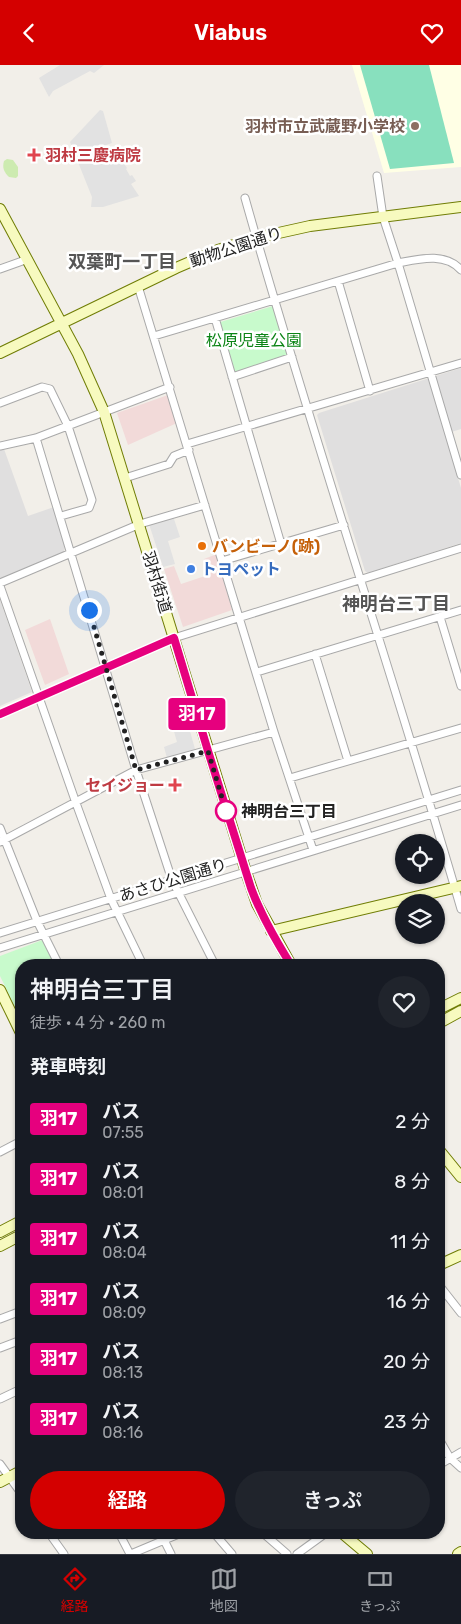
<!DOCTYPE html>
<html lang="ja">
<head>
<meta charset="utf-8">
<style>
  :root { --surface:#171b24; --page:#20242c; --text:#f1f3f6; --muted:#9ea1a6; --line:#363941; --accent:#d40000 }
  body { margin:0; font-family:Rubik,"Noto Sans JP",sans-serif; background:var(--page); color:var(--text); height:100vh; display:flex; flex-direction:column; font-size:19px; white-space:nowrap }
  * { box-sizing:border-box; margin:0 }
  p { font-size:16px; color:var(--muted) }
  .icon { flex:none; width:28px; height:28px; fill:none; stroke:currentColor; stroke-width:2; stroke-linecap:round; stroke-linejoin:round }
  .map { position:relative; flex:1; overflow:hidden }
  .drawer { position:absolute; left:15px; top:894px; width:430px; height:580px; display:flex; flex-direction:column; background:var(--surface); border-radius:20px; box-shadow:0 1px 4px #0004 }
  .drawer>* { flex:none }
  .badge { padding:0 10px; border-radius:4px; font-size:18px; line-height:32px }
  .tools { position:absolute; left:395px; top:769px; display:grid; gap:10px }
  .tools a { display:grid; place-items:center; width:50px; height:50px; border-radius:50%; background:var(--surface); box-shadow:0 1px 4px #0004; font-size:25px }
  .you { position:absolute; width:25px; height:25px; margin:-12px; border:4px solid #fff; border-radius:50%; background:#1a73e8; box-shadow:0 0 0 8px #1a73e833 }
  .map>.badge { position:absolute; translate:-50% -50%; box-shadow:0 0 0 2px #fff }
  h2 { padding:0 15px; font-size:19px; line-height:45px }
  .round { display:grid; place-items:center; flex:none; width:52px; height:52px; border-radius:26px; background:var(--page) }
  .head { display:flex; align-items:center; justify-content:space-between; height:85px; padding:0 15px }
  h1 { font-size:24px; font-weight:600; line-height:38px }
  .action { display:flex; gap:10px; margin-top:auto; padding:10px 15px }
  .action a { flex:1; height:58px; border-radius:30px; background:var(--accent); color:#fff; font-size:20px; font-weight:600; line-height:58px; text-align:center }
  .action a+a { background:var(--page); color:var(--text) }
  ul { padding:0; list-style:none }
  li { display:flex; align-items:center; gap:15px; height:60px; padding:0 15px }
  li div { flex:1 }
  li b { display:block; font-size:19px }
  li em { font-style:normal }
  li .badge { min-width:55px; font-weight:700; text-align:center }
  header { display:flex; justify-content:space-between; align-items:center; height:65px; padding:0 15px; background:var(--accent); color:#fff; font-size:22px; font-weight:600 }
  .menu { display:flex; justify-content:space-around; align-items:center; height:70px; border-top:1px solid var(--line); background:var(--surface); font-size:14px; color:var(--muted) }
  .menu a { display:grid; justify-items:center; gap:2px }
  .menu .selected { color:var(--accent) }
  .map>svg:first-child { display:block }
  .residential { fill:#e0dfdf }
  .commercial { fill:#f2dad9 }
  .education { fill:#ffffe5 }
  .grass { fill:#cdebb0 }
  .park { fill:#c8facc }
  .pitch { fill:#88e0be }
  .parking { fill:#e2e2e2 }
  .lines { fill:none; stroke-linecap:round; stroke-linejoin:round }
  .street-casing { stroke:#a9a9a9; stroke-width:9 }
  .secondary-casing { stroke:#707d05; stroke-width:12 }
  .street { stroke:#fff; stroke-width:7 }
  .secondary { stroke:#f7fabf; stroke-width:10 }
  .line-casing { stroke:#fff; stroke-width:11 }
  .line { stroke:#e6007e; stroke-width:8 }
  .walk { stroke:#222; stroke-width:5; stroke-dasharray:0 9 }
  .education-dot { fill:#8d6e63; stroke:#fff; stroke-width:2 }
  .health-dot { fill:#e0444e; stroke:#fff; stroke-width:2 }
  .food-dot { fill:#e8710a; stroke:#fff; stroke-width:2 }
  .shop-dot { fill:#3f7fe0; stroke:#fff; stroke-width:2 }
  .stop-dot { fill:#fff; stroke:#e6007e; stroke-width:2.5 }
  .labels { text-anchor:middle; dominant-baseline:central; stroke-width:5; stroke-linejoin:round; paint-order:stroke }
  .education-label { font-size:16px; font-weight:bold; fill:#785e54; stroke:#fff; text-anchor:end }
  .health-label { font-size:16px; font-weight:bold; fill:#be3a42; stroke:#fff; text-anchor:start }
  .street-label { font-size:16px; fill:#222; stroke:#fff }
  .park-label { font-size:16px; fill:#0c8416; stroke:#fff }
  .food-label { font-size:16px; font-weight:bold; fill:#c56008; stroke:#fff; text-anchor:start }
  .shop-label { font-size:16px; font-weight:bold; fill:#366cbe; stroke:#fff; text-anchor:start }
  .stop-label { font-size:16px; font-weight:bold; fill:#222; stroke:#fff; text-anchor:start }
  .neighbourhood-label { font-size:18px; font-weight:bold; fill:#555; stroke:#fff }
</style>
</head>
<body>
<header><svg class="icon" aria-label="back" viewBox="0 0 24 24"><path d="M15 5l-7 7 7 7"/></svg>Viabus<svg class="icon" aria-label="heart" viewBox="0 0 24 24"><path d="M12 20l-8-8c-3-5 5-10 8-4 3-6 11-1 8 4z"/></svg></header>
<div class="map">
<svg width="461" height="1489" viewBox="0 0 461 1489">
  <rect width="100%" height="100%" fill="#f2efe9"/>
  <!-- residential -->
  <path class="residential" d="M461,303V364L445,369L461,423V478L368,508L365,506L317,350L319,348Z
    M4,384L28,451L54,442L65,481L64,487L0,514V385Z
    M0,535L32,627L0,641Z"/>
  <!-- commercial -->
  <path class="commercial" d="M168,330L177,358L128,380L117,348Z
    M217,489L232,545L183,562L164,504L174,501L181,519L208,510L204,494Z
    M50,554L69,609L45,620L25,565Z"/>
  <!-- education -->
  <path class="education" d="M352,0H461V102L384,108Z"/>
  <!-- grass -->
  <path class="grass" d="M7,94L13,95L18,102V111L16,113L9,112C4,107 2,103 4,96Z"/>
  <!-- park -->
  <path class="park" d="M273,241L289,292L233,311L217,258Z
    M45,874L57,900H21V954L0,911V891Z"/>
  <!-- pitch -->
  <path class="pitch" d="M360,0H429L454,98L390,104Z"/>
  <!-- parking -->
  <path class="parking" d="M60,0H104L94,8L90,6L53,26L49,32L39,13Z
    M100,45L103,46L112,78L100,82L105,100L121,95L127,103L126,104L130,111L132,110L136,116L131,119L139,131L103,142H91L92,132L70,77Z
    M173,451L180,472L168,476L175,499L163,502L149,459Z
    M186,652L195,684L167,693L164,682L177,677L171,656Z"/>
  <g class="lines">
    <!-- street casing -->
    <g class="street-casing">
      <path id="street" d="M377,111L383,152L398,198L461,410
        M245,133C312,371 392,606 461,844
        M0,204L28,194
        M338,216L370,326
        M138,221L274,667L313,785
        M215,253L281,479
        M154,271L398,198C419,194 445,187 461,205
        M232,312L292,292
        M0,338L42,322L50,324L68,361L92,435L89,443L61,451
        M36,373L136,705L172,815L215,900
        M187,379L461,298
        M0,381L36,373L170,322
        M125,413L169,399L174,391L189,385
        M222,496L344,460
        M0,518L140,459L205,440
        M0,521L76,738L111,834L143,900
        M440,552L461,621
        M315,589L348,696
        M257,607L461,545
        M0,649L174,573L461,483
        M290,713L461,663
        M0,763L37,856L59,900
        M0,777L136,705L274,667
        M0,868L461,725
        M0,883L461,740
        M0,1087L21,1076
        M439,1220L461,1248
        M0,1254L21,1246
        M0,1283L21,1275
        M0,1334L21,1324
        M439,1374L450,1393L461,1403
        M0,1399L21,1428
        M439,1400L461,1387
        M49,1468L64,1489
        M119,1468L130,1489
        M214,1468L232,1489
        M263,1468L287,1489
        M164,1475L171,1489
        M131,1489L181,1468
        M297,1489L326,1468"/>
    </g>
    <!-- secondary casing -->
    <g class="secondary-casing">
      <path id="secondary" d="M0,144L78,289L104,347L246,807L257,839L291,900
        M0,288L176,203L218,185L256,173L310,161L461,142
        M271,866L461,821
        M0,925L21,968
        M439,944L461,933
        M439,958L461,946
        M439,1085L461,1112
        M0,1167L21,1156
        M0,1181L21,1170
        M439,1200L461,1190
        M0,1417L21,1406
        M342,1468L367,1489
        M458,1489L461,1487"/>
    </g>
    <!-- street -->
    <use href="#street" class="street"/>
    <!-- secondary -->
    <use href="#secondary" class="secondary"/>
  </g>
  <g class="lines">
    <!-- line casing -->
    <g class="line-casing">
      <path id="line" d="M0,649L174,573L208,686L251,823C261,850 276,876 291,900"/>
    </g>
    <!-- line -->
    <use href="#line" class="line"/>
    <!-- walk -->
    <path class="walk" d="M89,545L136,705L208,686L226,746"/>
  </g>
  <!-- markers -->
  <circle class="education-dot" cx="415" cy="61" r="5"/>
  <g class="health-dot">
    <path d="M31.5 82.5h5v5h5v5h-5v5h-5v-5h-5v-5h5z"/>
    <path d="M172.5 712.5h5v5h5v5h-5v5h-5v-5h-5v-5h5z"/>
  </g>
  <circle class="food-dot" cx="202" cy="481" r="5"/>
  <circle class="shop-dot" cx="191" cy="504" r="5"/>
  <circle class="stop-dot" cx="226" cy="746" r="10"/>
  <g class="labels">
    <!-- education labels -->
    <g class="education-label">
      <text x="405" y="61">羽村市立武蔵野小学校</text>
    </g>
    <!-- health labels -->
    <g class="health-label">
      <text x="45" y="90">羽村三慶病院</text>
      <text x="165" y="720" text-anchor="end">セイジョー</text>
    </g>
    <!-- street labels -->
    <g class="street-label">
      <text transform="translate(236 182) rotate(-18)">動物公園通り</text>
      <text transform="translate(157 517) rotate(73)">羽村街道</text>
      <text transform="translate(173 815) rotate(-17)">あさひ公園通り</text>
    </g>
    <!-- park labels -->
    <g class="park-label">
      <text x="254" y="275">松原児童公園</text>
    </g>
    <!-- food labels -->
    <g class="food-label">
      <text x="212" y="481">バンビーノ(跡)</text>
    </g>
    <!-- shop labels -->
    <g class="shop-label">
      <text x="201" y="504">トヨペット</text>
    </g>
    <!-- stop labels -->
    <g class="stop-label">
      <text x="241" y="746">神明台三丁目</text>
    </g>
    <!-- neighbourhood labels -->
    <g class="neighbourhood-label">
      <text x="122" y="197">双葉町一丁目</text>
      <text x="396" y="539">神明台三丁目</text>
    </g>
  </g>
</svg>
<div class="tools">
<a><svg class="icon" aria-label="locate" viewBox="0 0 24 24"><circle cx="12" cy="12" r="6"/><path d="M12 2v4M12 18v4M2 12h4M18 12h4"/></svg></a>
<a><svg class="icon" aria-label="layers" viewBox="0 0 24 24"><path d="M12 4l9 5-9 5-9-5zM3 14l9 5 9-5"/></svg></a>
</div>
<div class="you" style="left:89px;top:545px"></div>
<b class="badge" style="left:197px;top:649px;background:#e6007e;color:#fff">羽17</b>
<section class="drawer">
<div class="head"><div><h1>神明台三丁目</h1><p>徒歩 · 4 分 · 260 m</p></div><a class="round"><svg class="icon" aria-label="heart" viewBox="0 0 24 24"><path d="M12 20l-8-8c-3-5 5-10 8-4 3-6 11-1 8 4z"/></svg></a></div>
<h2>発車時刻</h2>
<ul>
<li><span class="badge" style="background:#e6007e;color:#fff">羽17</span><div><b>バス</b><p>07:55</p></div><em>2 分</em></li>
<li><span class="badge" style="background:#e6007e;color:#fff">羽17</span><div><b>バス</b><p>08:01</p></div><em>8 分</em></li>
<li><span class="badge" style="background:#e6007e;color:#fff">羽17</span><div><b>バス</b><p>08:04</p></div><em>11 分</em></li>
<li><span class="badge" style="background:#e6007e;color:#fff">羽17</span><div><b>バス</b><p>08:09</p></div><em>16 分</em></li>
<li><span class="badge" style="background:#e6007e;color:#fff">羽17</span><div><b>バス</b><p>08:13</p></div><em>20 分</em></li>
<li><span class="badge" style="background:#e6007e;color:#fff">羽17</span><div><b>バス</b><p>08:16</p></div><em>23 分</em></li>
</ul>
<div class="action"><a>経路</a><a>きっぷ</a></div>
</section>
</div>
<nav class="menu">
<a class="selected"><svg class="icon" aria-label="directions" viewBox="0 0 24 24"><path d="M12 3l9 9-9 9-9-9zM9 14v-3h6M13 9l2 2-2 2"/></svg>経路</a>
<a><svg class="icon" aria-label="map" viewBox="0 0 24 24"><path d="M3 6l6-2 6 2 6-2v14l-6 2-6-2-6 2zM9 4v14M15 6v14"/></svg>地図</a>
<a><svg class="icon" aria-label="tickets" viewBox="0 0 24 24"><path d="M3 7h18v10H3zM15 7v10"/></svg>きっぷ</a>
</nav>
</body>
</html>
